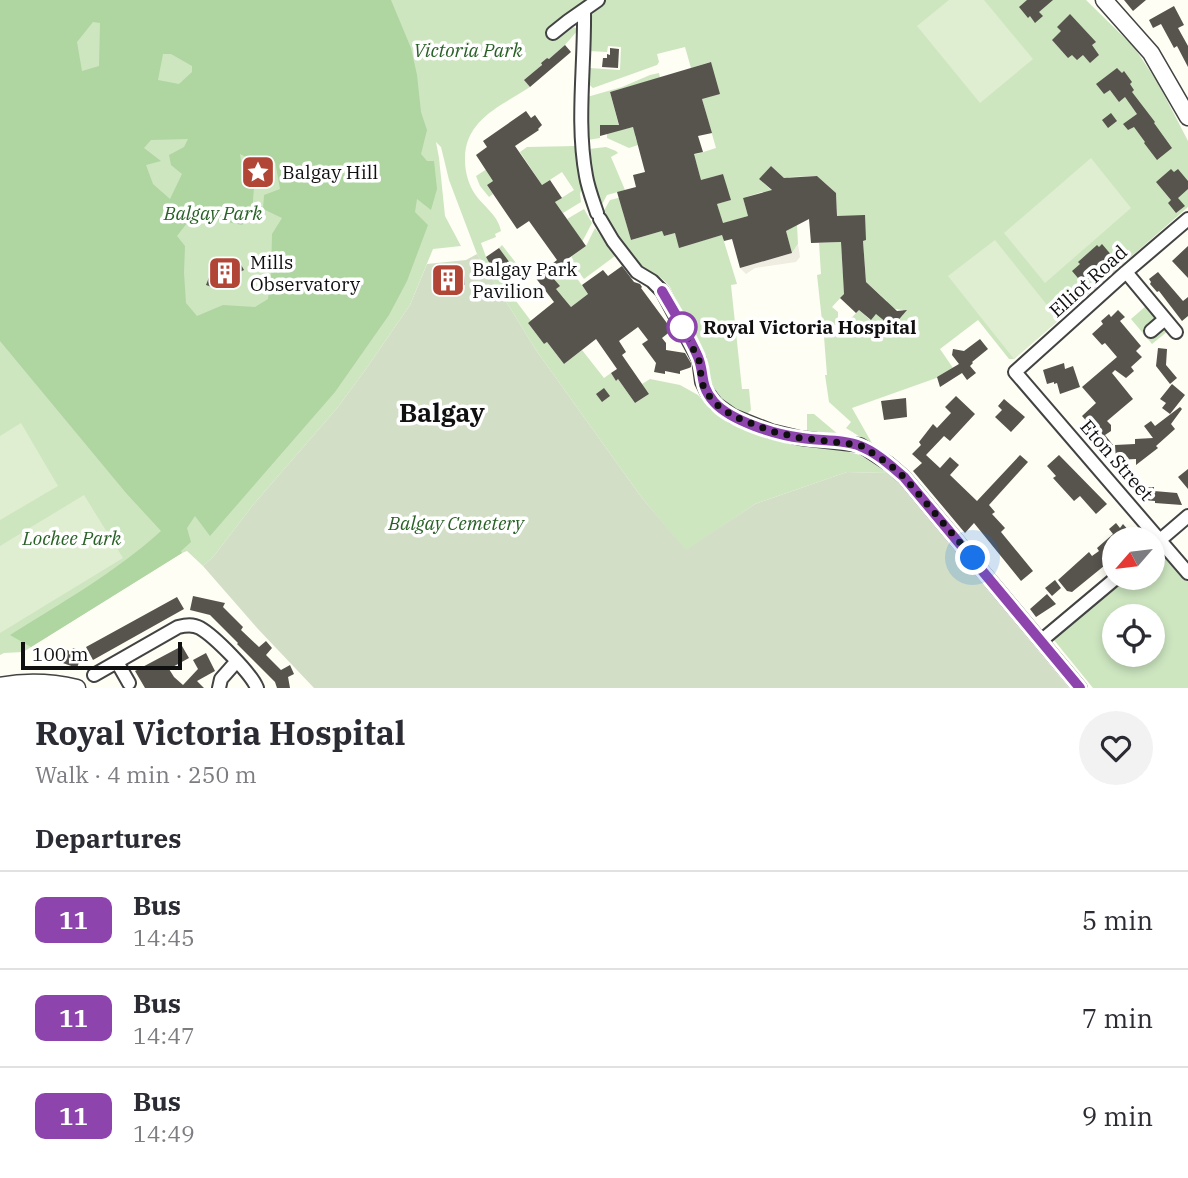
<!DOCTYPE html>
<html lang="en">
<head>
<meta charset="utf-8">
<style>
  :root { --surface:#fff; --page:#f2f2f3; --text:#2b2b33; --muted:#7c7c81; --line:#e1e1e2 }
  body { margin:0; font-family:"IBM Plex Serif",serif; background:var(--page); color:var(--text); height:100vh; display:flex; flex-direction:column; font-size:26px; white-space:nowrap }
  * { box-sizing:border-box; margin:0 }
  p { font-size:23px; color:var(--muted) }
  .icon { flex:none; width:38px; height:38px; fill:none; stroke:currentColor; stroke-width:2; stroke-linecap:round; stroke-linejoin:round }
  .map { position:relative; height:688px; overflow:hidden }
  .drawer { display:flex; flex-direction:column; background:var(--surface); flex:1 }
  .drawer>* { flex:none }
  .badge { padding:0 14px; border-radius:10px; font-size:24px; line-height:46px }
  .needle { width:46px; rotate:242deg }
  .controls { position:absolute; left:1102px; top:527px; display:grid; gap:14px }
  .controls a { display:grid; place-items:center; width:63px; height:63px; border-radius:50%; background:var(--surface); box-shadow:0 4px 10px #0003; font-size:35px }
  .scale { position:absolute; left:21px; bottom:18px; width:161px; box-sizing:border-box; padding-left:7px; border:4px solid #101010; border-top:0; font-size:19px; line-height:24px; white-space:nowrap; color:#101010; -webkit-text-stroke:5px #fff; paint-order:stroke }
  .you { position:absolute; width:35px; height:35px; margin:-18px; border:5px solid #fff; border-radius:50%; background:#1a73e8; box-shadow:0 0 0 10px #1a73e833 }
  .map>.badge { position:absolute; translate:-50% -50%; box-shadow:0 0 0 4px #fff }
  h2 { padding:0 35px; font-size:26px; line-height:63px }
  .round { display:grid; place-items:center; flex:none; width:74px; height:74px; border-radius:37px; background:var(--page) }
  .summary { display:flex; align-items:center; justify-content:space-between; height:119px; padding:0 35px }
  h1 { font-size:33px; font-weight:800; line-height:52px }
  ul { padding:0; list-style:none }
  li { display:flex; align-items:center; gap:21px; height:98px; padding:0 35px; border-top:2px solid var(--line) }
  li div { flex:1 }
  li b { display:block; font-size:26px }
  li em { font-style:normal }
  li .badge { min-width:77px; font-weight:700; text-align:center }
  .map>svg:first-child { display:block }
  .green { fill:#cde6c0; fill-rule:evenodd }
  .forest { fill:#afd5a1; fill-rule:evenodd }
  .cemetery { fill:#d2dfc6 }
  .pitch { fill:#dfeed1 }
  .plaza { fill:#efede2 }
  .building { fill:#57534d }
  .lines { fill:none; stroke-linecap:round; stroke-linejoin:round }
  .minor-casing { stroke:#434343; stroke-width:16 }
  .tertiary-casing { stroke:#434343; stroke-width:19 }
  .minor { stroke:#fff; stroke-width:12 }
  .tertiary { stroke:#fff; stroke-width:16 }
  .line-casing { stroke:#fff; stroke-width:16 }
  .line { stroke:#8e44ad; stroke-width:10 }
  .walk { stroke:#101010; stroke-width:7; stroke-dasharray:0 12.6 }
  .stop-dot { fill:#fff; stroke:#8e44ad; stroke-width:3.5 }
  .labels { text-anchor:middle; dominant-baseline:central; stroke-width:7; stroke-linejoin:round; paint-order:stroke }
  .park-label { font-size:19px; font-style:italic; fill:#286126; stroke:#fff }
  .poi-label { font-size:19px; fill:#101010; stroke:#fff; text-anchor:start }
  .street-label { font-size:19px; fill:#101010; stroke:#fff }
  .stop-label { font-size:19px; font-weight:bold; fill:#101010; stroke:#fff; text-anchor:start }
  .district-label { font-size:26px; font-weight:bold; fill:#101010; stroke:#fff }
</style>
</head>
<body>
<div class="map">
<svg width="1188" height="688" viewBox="0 0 1188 688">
  <rect width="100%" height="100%" fill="#fefef4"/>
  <!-- green -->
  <path class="green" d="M0,0H1086L1134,47L1158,83L1188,141V207L1014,359H1009L978,320L940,349L953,368L942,376L852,408L873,445L846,428L851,422L829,402L825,375H827L824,337L834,336L859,310L870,320L876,314L886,320L887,323H896L903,315V310L882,307L887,301L866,282L863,241L866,240L837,216L836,193L817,176L789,177L786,180L771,166L759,179L788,205L762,192L743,198L748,216L728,222L724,229L717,204L730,200L723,174L710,178L712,187L689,181L700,177L696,162L670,157L697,154L716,148L702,99L710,62L691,68L685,47L657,54L659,62L657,65L593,88L587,83L589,68L620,70L621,47L608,46L607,52L589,51L590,12L570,24L578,30L565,45L549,59L547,58L541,63V66L525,81L530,87C501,106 464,120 465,160C465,171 468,182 473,191C481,205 498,214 501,231L495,234L496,237L481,243L486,257L495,273L510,263L499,248L502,245L516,263L504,271L522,296L516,301L531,321L528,323L544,344L547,342L564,364L582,350L604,378L611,373L616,381L618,379L635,403L649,394L642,384L650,379L680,385L698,395L716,414L733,425L785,443L838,449L860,455L888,473L847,472L755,504L686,551L642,498L536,350L477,254L449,180L441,147L436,142L439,158L445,216L461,246L433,249L410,305L368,366L338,407L253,505L213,557L203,566L187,551L182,553L23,652L4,653L0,655Z
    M659,73L660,78L610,92L620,130L633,127L634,129L645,133L635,136L638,145L629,148L607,138V125H600V138L588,140L585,136L587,97L622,87L650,75Z
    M575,146L582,187L580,194L581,202L563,213L555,202L574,190L562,172L542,185L520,152L527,147Z
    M606,147L616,151L618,153L611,157L625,190L607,195L600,208L588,167L587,152L589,149Z
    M490,167L506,172L487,185L493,194L489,197L480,186L476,176Z
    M638,193L658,202L623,212L631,240L662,231L664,236L675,233L680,247L722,235L737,284L731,285L742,389H749L751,410L747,414L740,416L720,403L711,390L694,342L670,287C662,276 654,273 641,271L602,214L610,200Z
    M584,209L592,223L582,242L567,219Z
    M782,218L797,225L798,244L792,253Z
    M595,228L615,256L584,279L571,262L572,256L586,246Z
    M841,242L844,294L832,307L838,312V322L831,329L823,330L817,275L821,274L819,243Z
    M567,264L588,294L571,307L562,296L552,292L559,286L554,278Z
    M1147,305L1155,315L1160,329H1164L1168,331L1152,344L1131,319Z
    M807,414H814L839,435L807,431Z
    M1156,549L1164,551L1188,580V688H1093L1054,640L1055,634L1122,578H1153V551ZM1115,616H1153V654H1115Z"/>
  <!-- forest -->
  <path class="forest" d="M0,0H391L411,48L417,75L421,112L427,130L421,154L427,161H434L437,189L431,210L417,199L415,212L428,225L407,281L389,315L335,392L210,536L195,516L187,528L191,542L181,551L182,553L31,647L10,635C61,603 116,572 161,531L126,493L0,341ZM93,22L100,23L99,66L82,71L77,42ZM163,54H171L192,66V72L179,84L158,80ZM188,139L184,147L169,155L171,165L182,174L170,199L153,184L146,165L161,161L144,148L151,140ZM240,154L260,164L275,161L280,189L264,195L263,209L282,218L272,234L271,277L268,299L255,307L223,305L197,316L186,303L184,273L185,246L177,236L201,205L212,219L242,225L252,212L254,188L244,181Z"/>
  <!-- cemetery -->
  <path class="cemetery" d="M477,254L536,350L642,498L686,550L755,504L847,472L888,473L895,479L1069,688H314L258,629L203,566L213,557L253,505L338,407L368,366L410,305L427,264L466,260Z"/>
  <!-- pitch -->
  <path class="pitch" d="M949,0H984L1033,59L980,103L917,26Z
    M1091,158L1131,208L1045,283L1004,233Z
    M995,240L1059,320L1014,359L948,276Z
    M21,423L58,486L0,520V436Z
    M84,495L123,558L0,633V546Z"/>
  <!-- plaza -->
  <path class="plaza" d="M798,244L800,257L796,262L755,268L746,274L740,268L792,253Z"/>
  <!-- building -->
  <path class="building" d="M1027,0H1053L1039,12L1043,16L1035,23L1030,16L1028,18L1019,7Z
    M1124,0H1146L1133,11Z
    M1174,6L1184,25L1178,28L1188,46V67L1177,46L1174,48L1161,24L1153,28L1149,20Z
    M1070,14L1096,42L1092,45L1099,55L1090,63L1083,55L1077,60L1072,55L1068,58L1052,40L1061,31L1057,27Z
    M565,45L571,52L530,87L524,80L542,65L541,63L547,58L549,59Z
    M610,48L619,49L618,68L602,67L603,58H607V54L610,55Z
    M711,62L720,94L702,99L712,133L698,136L703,152L694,154L701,180L723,174L731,200L717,204L723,223L748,216L743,198L772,190L759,179L771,166L784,178L817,176L836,193L837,216L865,215L866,240L863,241L866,282L897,311L907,310L896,323H887L876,314L871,320L859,310L856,313L840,298L844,294L841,242L811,243L809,219L786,231L792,253L740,268L732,239L724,241L722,235L679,248L675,233L664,236L662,231L631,240L617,192L636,187L633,175L645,172L633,127L600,136V125H619L610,92Z
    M1117,68L1122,73L1124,71L1132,82L1130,84L1134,90L1132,92L1155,122L1154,123L1172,148L1157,160L1144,143L1145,142L1134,127L1128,130L1123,124L1137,114L1125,97L1119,102L1110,90L1104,94L1096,84Z
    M526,111L531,118L535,115L542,125L538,129L539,130L515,146L542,185L550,180L562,198L555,202L586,246L569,258L554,279L560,286L556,289L571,307L588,294L582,285L603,270L608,276L622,266L634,282L640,284L642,287L641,288L672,330L662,338L666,343V350L685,353L691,363V367L689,368L680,371V374L665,371V374L654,372L656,363L642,344L648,340L638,327L619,341L626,352L622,355L649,394L635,403L618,379L616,381L611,373L617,369L596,339L564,364L547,342L544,344L528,323L554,302L535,277L557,260L529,221L517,229L487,185L493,181L476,155L487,147L483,141Z
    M1111,113L1117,121L1108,128L1102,120Z
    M1171,169L1174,172L1178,169L1188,181V189L1178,198L1185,206L1176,213L1168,203L1171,200L1156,182Z
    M1102,244L1113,257L1083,284L1072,271L1080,264L1078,262L1097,245L1099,247Z
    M1188,246V278L1172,261Z
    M499,248L510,263L495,273L486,257Z
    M239,261L244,270L233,275L231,284L223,288L220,283L212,287L206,285L213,267L221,263L224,269Z
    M444,264H452L464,274L465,285L433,287L432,274H435Z
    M1158,272L1183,301L1188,297V316L1182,321L1159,291L1157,292L1150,284L1151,282L1149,279Z
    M1118,310L1125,317L1120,321L1141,346L1136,351L1142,357L1131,367L1134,371L1126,378L1115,370L1112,373L1133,399L1107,421L1111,425V431L1105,435L1113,445L1106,450L1099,441L1095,444L1086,434L1090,431L1087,427L1090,425L1082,416L1096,403L1082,387L1117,357L1105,343L1102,345L1092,334L1103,324L1101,321L1109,314L1111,317Z
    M980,339L988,349L972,362L973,363L970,366L976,373L967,380L962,373L940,387L937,377L959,364L952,355L953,349L964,351Z
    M1158,348L1167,349L1166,365L1177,378L1170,384L1156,366Z
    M1064,363L1065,369L1073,366L1080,387L1060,394L1057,383L1054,384V382L1047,384L1043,370Z
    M1172,384L1185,395L1170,414L1162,408L1166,403L1160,399Z
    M604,388L610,396L602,402L596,394Z
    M956,396L975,414L950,441L944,436L926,455L940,468L950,457L959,465L950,475L977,501L1020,455L1028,462L989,505L995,512L992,514L1005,528L1001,532L1033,571L1021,581L974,523L965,533L913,471L922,463L912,454L921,445L919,442L933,424L937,428L951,413L945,407Z
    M906,398L907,417L884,420L881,401Z
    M1004,399L1025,417L1011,432L995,417L1002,410L998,406Z
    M1180,407L1182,409L1171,424L1175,429L1156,446L1158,448L1136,465V459L1116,460L1115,445L1135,444V439L1153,438L1144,426L1151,421L1155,426Z
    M1059,455L1107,504L1096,514L1080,496L1074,501L1053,478L1056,476L1047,466Z
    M1188,469V489L1178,477Z
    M1144,487H1154V491L1177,493L1182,505L1155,503V501L1143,500Z
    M1116,523L1120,528L1123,524L1136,539H1115V543L1110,547L1115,553V557L1072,592L1067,591L1058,580L1089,552L1092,556L1099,551L1097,548L1113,534L1109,529Z
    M1055,580L1061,588L1052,596L1045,588Z
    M1047,594L1056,604L1036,617L1030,609Z
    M193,596L225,603L223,607L243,627L241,630L259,647L266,641L272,648L266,655L281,670L290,665L294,674L288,677L290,688H277L275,682L237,644L238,643L210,615L190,610Z
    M177,597L184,609L93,660L86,647Z
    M182,646L189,658L169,669L174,677L183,685L198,669L193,660L206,653L215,671L197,681L204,688H145L135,671Z
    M73,648L83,651L77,668L60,662L64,649L72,652Z"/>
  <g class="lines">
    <!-- minor casing -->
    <g class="minor-casing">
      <path id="minor" d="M584,10C585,65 576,122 586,176C588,188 593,201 597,213
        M553,33L568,21L598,0
        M600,219L613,241L637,272L652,281L662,291L699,360L702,382L707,392L716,404L733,416L771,431L800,438L860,445L889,464L904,477L1080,688
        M1188,219L1126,272L1015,372L1188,573
        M1126,272L1176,332
        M1151,331L1165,319
        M1153,546L1188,516
        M1042,640L1116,578
        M117,662L129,683
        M94,675L178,627C186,625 193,624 200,628C214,636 251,673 257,688
        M219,688L221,679L236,662"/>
    </g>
    <!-- tertiary casing -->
    <g class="tertiary-casing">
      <path id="tertiary" d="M1104,0L1151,53L1188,117
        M0,686C26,681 51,682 77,688"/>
    </g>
    <!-- minor -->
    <use href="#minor" class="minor"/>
    <!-- tertiary -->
    <use href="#tertiary" class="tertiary"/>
  </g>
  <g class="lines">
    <!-- line casing -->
    <g class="line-casing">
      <path id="line" d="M662,291C674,312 688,334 698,357C705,374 699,385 714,402C731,421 776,435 802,438C818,441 845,439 860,446C876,452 891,466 904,477L1080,688"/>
    </g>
    <!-- line -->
    <use href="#line" class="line"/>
    <!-- walk -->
    <path class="walk" d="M682,327L699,360L702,383L706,392L716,404L733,416L771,431L800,438L860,445L889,464L904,477L973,558"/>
  </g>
  <!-- icons -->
  <defs>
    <g id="sight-square" transform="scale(1.75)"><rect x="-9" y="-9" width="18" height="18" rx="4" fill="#b24636" stroke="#fff"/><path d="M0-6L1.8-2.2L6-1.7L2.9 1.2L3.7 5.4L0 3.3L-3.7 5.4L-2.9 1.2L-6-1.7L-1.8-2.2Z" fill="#fff"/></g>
    <g id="building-square" transform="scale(1.75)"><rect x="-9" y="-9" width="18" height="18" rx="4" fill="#b24636" stroke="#fff"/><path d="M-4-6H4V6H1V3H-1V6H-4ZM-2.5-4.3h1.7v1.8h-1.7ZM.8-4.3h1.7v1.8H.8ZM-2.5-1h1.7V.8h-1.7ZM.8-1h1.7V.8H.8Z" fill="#fff"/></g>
  </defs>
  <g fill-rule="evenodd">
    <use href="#sight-square" x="258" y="172"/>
    <use href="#building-square" x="225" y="273"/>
    <use href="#building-square" x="448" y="280"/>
  </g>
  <!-- markers -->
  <circle class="stop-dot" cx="682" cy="327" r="14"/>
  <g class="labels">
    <!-- park labels -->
    <g class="park-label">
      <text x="468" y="50">Victoria Park</text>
      <text x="213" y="213">Balgay Park</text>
      <text x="456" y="523">Balgay Cemetery</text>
      <text x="72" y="538">Lochee Park</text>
    </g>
    <!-- poi labels -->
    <g class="poi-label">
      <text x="282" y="172">Balgay Hill</text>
      <text x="250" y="262">Mills<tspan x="250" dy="22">Observatory</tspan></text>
      <text x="472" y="269">Balgay Park<tspan x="472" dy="22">Pavilion</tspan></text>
    </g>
    <!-- street labels -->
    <g class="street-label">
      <text transform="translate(1088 281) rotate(-42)">Elliot Road</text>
      <text transform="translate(1117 460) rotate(49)">Eton Street</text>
    </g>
    <!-- stop labels -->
    <g class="stop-label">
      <text x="703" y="327">Royal Victoria Hospital</text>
    </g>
    <!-- district labels -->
    <g class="district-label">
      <text x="442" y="412">Balgay</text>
    </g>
  </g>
</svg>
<div class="controls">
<a><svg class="needle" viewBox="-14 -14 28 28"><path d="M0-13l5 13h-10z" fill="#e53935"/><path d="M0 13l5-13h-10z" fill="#7c7c81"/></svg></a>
<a><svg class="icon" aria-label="locate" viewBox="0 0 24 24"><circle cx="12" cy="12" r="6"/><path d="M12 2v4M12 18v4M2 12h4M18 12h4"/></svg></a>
</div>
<div class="scale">100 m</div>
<div class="you" style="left:973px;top:558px"></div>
</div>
<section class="drawer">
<div class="summary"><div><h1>Royal Victoria Hospital</h1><p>Walk · 4 min · 250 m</p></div><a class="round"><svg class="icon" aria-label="heart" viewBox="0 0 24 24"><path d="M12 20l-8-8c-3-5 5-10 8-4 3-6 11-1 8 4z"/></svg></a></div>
<h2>Departures</h2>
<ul>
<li><span class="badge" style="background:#8e44ad;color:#fff">11</span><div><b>Bus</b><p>14:45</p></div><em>5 min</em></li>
<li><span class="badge" style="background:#8e44ad;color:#fff">11</span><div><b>Bus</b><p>14:47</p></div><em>7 min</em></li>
<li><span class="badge" style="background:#8e44ad;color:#fff">11</span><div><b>Bus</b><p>14:49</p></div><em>9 min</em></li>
</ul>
</section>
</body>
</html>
